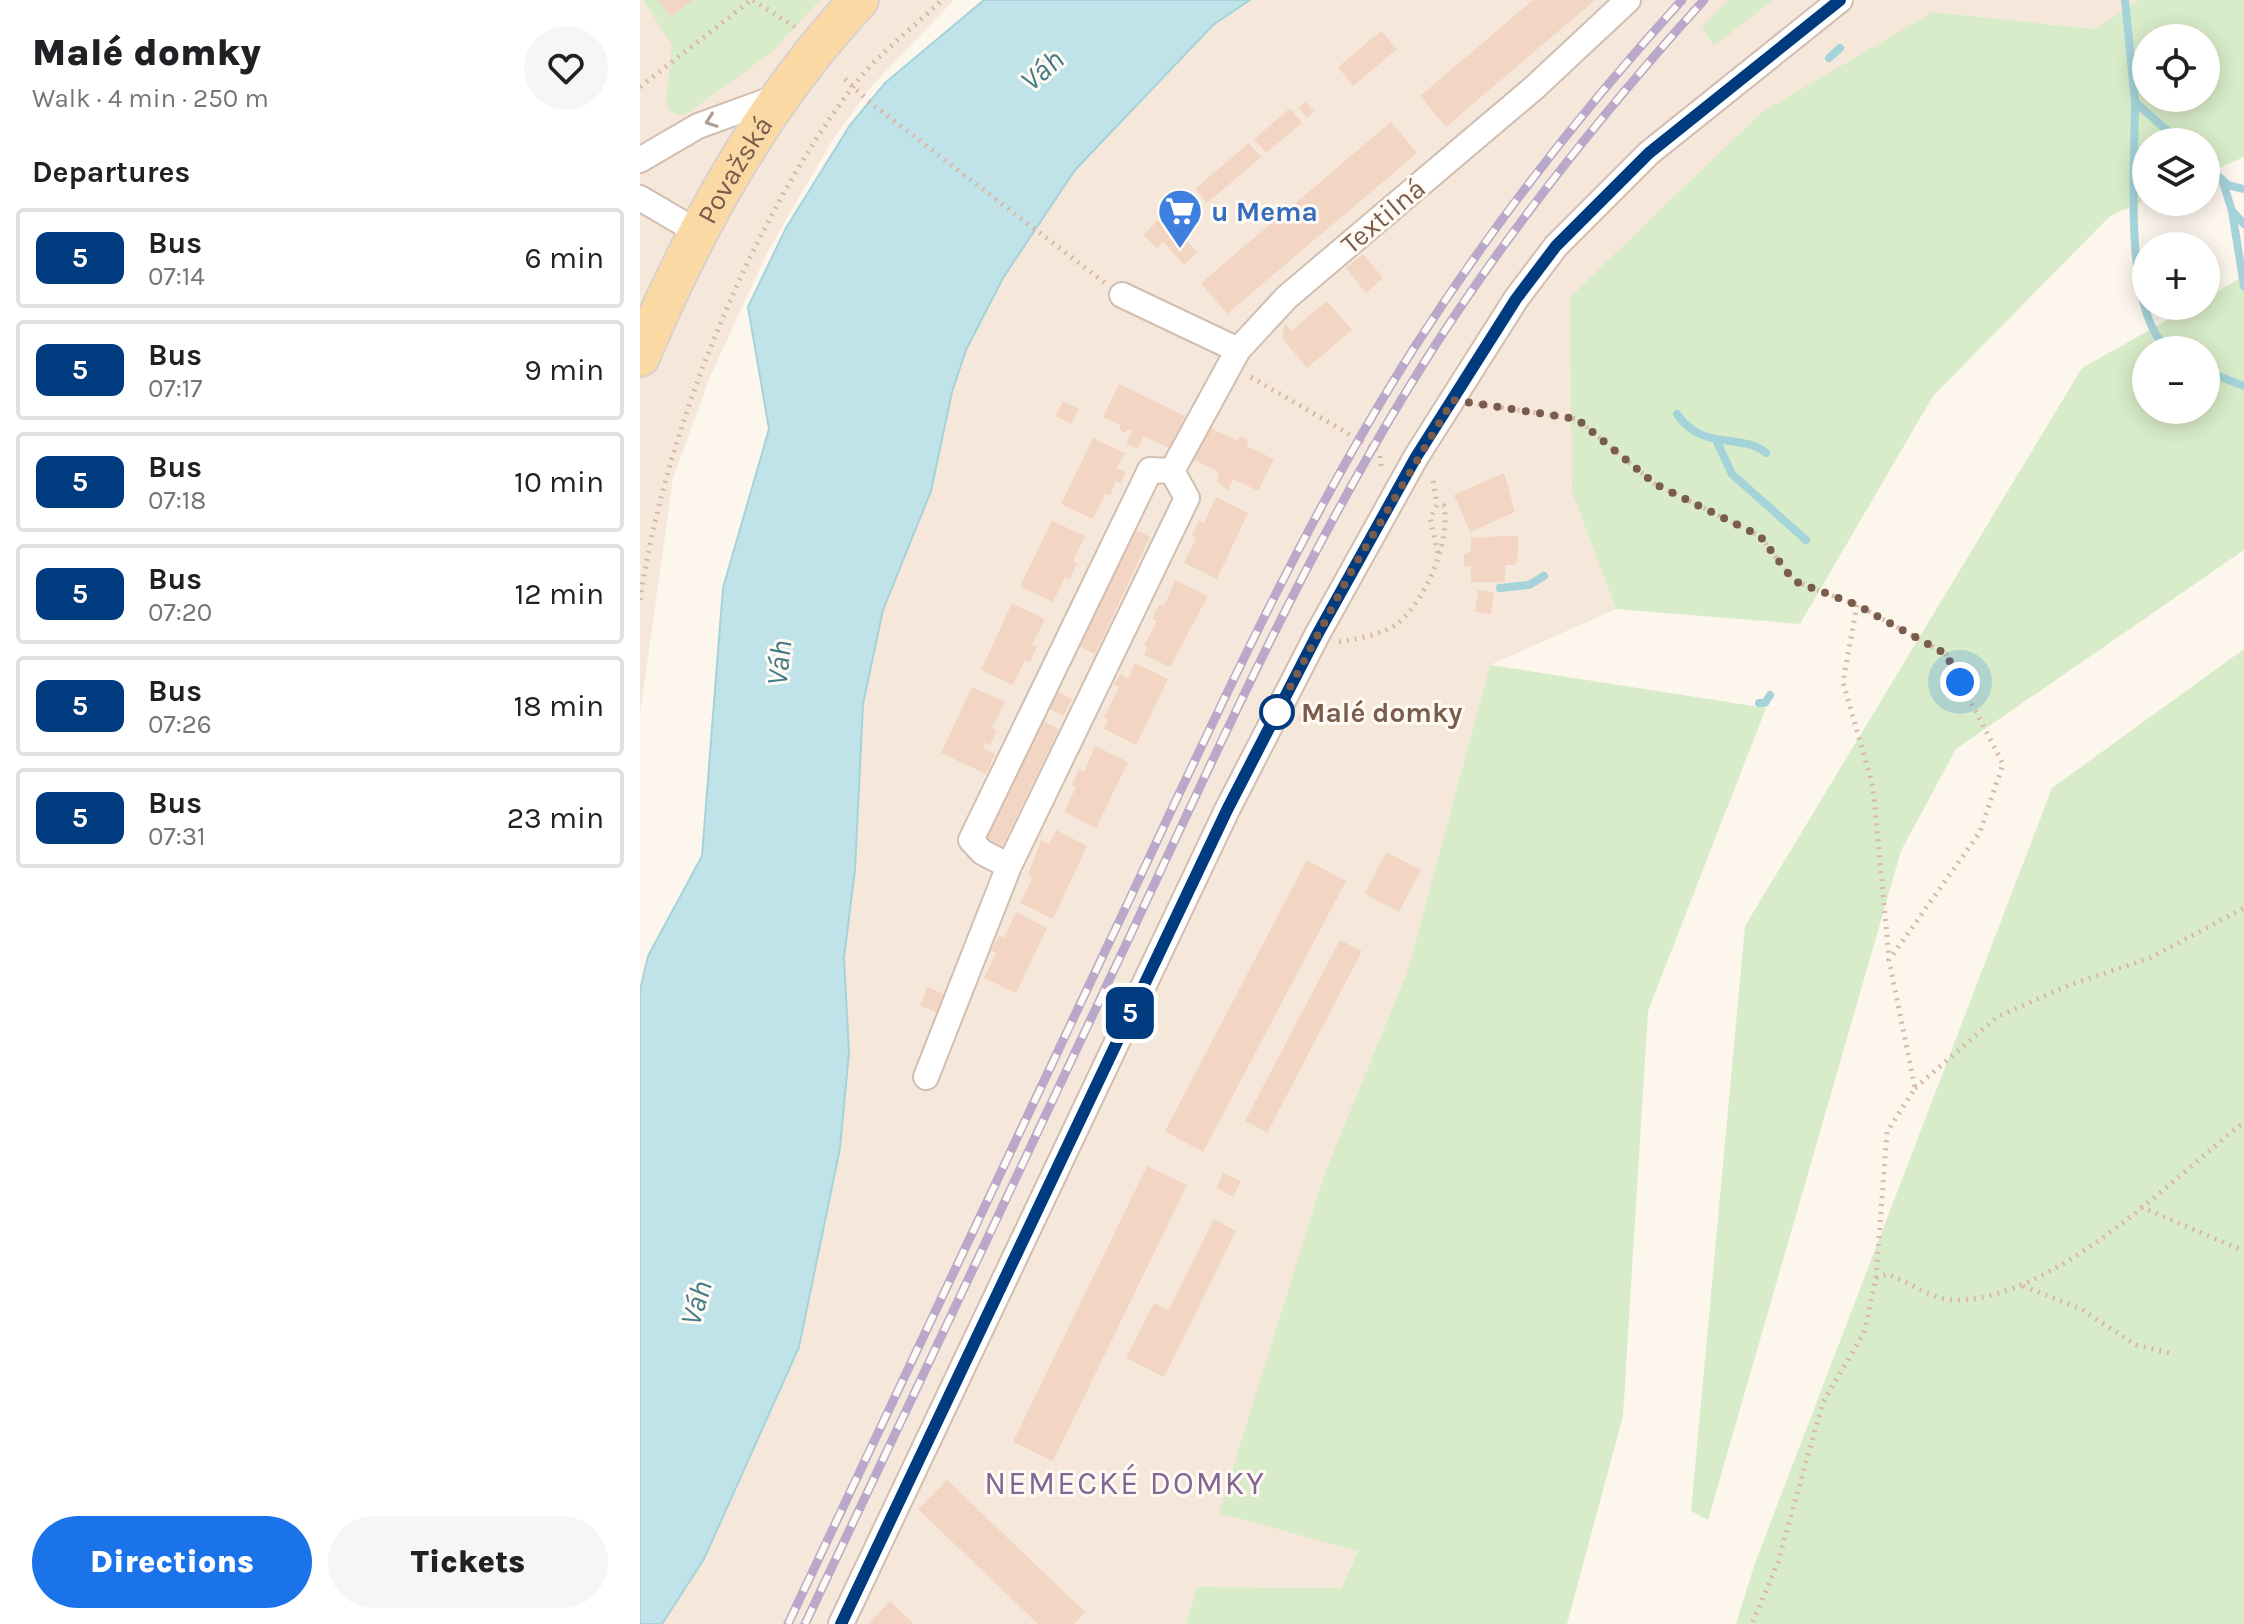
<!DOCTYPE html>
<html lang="en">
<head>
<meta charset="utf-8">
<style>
  :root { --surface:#fff; --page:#f6f6f6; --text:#202124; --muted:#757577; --line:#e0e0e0; --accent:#1a73e8 }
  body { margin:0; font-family:Karla,sans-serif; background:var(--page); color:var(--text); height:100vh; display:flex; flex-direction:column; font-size:30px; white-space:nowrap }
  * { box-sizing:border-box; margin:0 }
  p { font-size:26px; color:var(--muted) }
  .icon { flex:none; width:44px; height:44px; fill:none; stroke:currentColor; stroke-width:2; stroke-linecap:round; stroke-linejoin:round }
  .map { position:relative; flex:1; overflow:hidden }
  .drawer { display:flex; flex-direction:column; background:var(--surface); width:640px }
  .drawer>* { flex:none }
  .badge { padding:0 16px; border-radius:12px; font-size:28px; line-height:52px }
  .buttons { position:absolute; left:1492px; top:24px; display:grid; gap:16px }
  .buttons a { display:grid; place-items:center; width:88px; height:88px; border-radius:50%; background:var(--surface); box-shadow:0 4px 20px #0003; font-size:40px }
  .you { position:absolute; width:40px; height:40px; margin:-20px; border:6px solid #fff; border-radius:50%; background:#1a73e8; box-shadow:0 0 0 12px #1a73e833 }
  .map>.badge { position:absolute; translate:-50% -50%; box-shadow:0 0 0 4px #fff }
  h2 { padding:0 32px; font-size:30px; line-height:72px }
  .round { display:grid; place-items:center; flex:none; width:84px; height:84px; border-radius:42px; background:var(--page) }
  .head { display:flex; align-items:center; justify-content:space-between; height:136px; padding:0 32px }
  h1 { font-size:38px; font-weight:800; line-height:60px }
  .action { display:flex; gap:16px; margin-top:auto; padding:16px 32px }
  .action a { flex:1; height:92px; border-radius:48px; background:var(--accent); color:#fff; font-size:32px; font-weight:800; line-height:92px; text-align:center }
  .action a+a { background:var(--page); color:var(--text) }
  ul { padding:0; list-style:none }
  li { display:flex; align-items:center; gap:24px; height:100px; margin:0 16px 12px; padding:0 16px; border:4px solid var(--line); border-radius:8px }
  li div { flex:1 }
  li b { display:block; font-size:30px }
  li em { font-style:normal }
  li .badge { min-width:88px; font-weight:700; text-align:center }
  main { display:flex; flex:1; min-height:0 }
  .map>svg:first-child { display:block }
  .residential { fill:#f5e8da }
  .green { fill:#d8ecc9; fill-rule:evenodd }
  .water { fill:#bfe3e8; stroke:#a5d3da; stroke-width:2 }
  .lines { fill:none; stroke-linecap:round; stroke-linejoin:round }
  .stream { stroke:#a5d3da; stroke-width:8 }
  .building { fill:#f3d5c3 }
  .minor-casing { stroke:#d1beb0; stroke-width:28 }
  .primary-casing { stroke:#dad1cd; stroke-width:42 }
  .path { stroke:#d9b8a5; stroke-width:5; stroke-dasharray:2 6; stroke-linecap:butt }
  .minor { stroke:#fff; stroke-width:24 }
  .primary { stroke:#fbd9a5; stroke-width:38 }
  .rail-casing { stroke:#b9a8c9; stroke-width:9 }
  .rail { stroke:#fffaf3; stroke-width:6; stroke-dasharray:18; stroke-linecap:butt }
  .oneway { stroke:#af9d94 }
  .line-casing { stroke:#fff; stroke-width:18 }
  .line { stroke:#003b80; stroke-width:12 }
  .walk { stroke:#7a5c4d; stroke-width:8; stroke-dasharray:0 14.4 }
  .stop-dot { fill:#fff; stroke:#003b80; stroke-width:4 }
  .labels { text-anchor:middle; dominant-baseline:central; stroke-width:6; stroke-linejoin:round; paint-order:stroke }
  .street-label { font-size:28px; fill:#7a5c4d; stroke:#fffaf3 }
  .shop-label { font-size:28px; font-weight:bold; fill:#366cbe; stroke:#fffaf3; text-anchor:start }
  .stop-label { font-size:28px; font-weight:bold; fill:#7a5c4d; stroke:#fffaf3; text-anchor:start }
  .water-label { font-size:30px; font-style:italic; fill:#437c86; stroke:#fffaf3 }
  .quarter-label { font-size:32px; letter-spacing:2px; fill:#846695; stroke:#fffaf3 }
</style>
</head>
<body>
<main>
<section class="drawer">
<div class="head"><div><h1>Malé domky</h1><p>Walk · 4 min · 250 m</p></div><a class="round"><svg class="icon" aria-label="heart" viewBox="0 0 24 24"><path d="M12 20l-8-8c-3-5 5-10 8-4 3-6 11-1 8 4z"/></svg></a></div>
<h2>Departures</h2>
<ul>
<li><span class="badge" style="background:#003b80;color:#fff">5</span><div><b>Bus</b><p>07:14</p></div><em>6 min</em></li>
<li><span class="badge" style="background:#003b80;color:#fff">5</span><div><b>Bus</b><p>07:17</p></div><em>9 min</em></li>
<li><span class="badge" style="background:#003b80;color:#fff">5</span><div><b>Bus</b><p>07:18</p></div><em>10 min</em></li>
<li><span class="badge" style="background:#003b80;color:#fff">5</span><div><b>Bus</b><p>07:20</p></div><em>12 min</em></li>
<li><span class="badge" style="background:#003b80;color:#fff">5</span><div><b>Bus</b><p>07:26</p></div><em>18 min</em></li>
<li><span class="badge" style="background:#003b80;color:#fff">5</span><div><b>Bus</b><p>07:31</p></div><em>23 min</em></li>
</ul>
<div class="action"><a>Directions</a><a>Tickets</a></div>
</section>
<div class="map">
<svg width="1604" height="1624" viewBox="0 0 1604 1624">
  <rect width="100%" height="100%" fill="#fdf6ec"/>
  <!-- residential -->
  <path class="residential" d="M0,0H314L230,88L193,139L128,251L70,377L33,478L0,715Z
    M610,0H1499L1455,29L1293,12L932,492L976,609L850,665L768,970L685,1172L580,1513L718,1550L701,1588L557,1587L546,1624H22L64,1559L159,1347L200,1148L209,1052L204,958L215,870L223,704L243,610L291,491L312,392L326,350L363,278L435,170L573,25Z"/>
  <!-- green -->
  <path class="green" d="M3,0H180L131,53L48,113L38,115L29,110L26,102L32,45Z
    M1089,0H1133L1074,46L1062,27Z
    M1499,0H1604V157L1566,174V142H1506V200L1470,216L1293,396L1160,624L976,609L932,492L930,297L1122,112L1293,12L1455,29ZM1506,38H1566V98H1506Z
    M1604,276V550L1316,749L1261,851L1068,1520L1051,1511L1105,926L1442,368L1552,306H1566V298ZM1566,350V410H1506V350Z
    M1604,649V1624H1096L1115,1563L1412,788Z
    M850,665L1126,708L1008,1011L983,1416L927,1624H546L557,1587L701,1588L718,1551L579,1513L685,1172L768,970Z"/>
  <!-- water -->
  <path class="water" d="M344,0H610L573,25L435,170L363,278L326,350L312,392L291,491L243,610L223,704L215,870L204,958L209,1052L200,1148L159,1347L64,1559L22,1624H0V990L8,956L62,856L83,588L129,429L108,307L146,228L210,125L245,83Z"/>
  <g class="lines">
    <!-- stream -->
    <path class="stream" d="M1485,0L1495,102L1540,142
      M1189,58L1200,48
      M1495,102C1495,162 1482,309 1528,350
      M1566,165L1588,185L1604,189
      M1582,179L1592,211L1604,224
      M1592,211L1604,286
      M1566,371L1604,386
      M1037,414C1041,418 1043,426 1060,434C1080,444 1109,438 1126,453
      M1077,442L1092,474L1166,540
      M860,588L889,585L904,576
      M1119,703H1125L1130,695"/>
  </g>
  <!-- building -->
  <path class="building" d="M18,0H53L31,17Z
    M893,0H955L806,127L780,96Z
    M741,31L757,49L713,86L698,67Z
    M666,102L674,111L667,118L659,108Z
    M650,108L662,123L626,153L614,139Z
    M751,122L777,153L587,314L561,283Z
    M609,143L621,157L567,203L555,189Z
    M533,204L550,222L539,232L557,252L544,265L523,242L517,248L504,235Z
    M723,254L743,278L726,293L706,268Z
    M687,301L712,330L667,368L642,338L645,323L651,331Z
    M479,384L545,416L529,448L504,436L497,449L486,444L492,430L488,429L485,433L479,430L481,425L463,417Z
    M423,401L439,409L431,424L415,416Z
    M569,427L597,441L600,436L609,441L606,446L634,459L618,491L593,479L588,491L577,481L579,472L553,459Z
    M453,438L485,453L477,468L486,472L481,484L476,481L470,496L465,494L453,519L421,504Z
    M864,473L875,512L830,532L814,495Z
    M576,497L608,513L577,579L544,563L556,538L552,535L559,520L564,523Z
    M412,521L445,536L433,561L437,564L433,572L430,579L425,577L413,602L380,586Z
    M491,528L510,537L455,654L435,644Z
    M865,536H878V551L876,565H865V582H831V566H824V554L831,551V538Z
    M535,580L568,596L530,667L504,655L507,647L504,646L517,621L512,619L516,611L519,604L524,606Z
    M838,590L854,592L851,614L835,612Z
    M372,603L405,619L392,645L397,647L393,655L390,662L385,660L373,685L341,670Z
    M495,663L528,679L496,745L464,729L468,720L464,717L479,687L474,685L480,674L488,679Z
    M332,687L365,702L352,728L357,730L350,745L345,743L343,748L355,754L346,774L301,753Z
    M418,692L432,699L423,716L410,709Z
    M664,707L671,711L664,724L657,720Z
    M399,719L419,729L359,853L340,843Z
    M455,746L488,762L456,828L424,812L436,787L432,785L439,769L444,772Z
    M416,830L447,846L413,919L380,903L393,877L388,875L401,840L409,844Z
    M746,852L781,870L759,912L725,894Z
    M667,860L706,881L563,1152L525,1131Z
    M376,912L407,928L376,993L344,978L356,953L351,951L359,935L364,938Z
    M700,940L722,951L627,1133L605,1121Z
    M287,987L307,995L299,1013L280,1006Z
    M507,1166L547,1185L413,1461L373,1442Z
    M583,1173L601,1181L593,1197L576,1188Z
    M574,1219L596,1231L524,1377L486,1358L514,1303L529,1310Z
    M307,1480L445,1612L434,1624H398L278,1509Z
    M250,1601L274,1624H228Z"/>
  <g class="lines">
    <!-- minor casing -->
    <g class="minor-casing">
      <path id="minor" d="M0,160L58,126L138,97
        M0,198L56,231
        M482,295L598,350
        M369,866L342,852L331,840L510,470L532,471L598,350L647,297L895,87L988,0
        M286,1077L369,866L547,498L532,471
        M201,1624L587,810L677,635L776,457L876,299L916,246L1009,153L1200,0"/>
    </g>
    <!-- primary casing -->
    <g class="primary-casing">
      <g id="primary">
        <path id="s1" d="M0,357C55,227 122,104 219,0"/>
      </g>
    </g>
    <!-- path -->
    <path class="path" d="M113,0L155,27
      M205,79L228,101L465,283
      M0,87L111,0
      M611,377L733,448L740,455L741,466
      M838,404L937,419L1015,484L1120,536L1154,581L1217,605L1306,654L1363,764L1340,832L1249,960L1275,1088L1247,1132L1236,1278L1224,1333L1183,1402L1138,1562L1112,1624
      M793,481L797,505
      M0,600C24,434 110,223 211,89C235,56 273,28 302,0
      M1217,605L1203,682L1233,787L1249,958
      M699,642C716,639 745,634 758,623C785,601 811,541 804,506L797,505L790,518L798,554
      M1275,1088L1357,1017L1429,985L1510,958L1604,908
      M1501,1207L1604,1251
      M1236,1278L1248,1274C1269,1282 1294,1301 1316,1300C1415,1299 1530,1181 1604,1122
      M1383,1286L1441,1309L1496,1345L1534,1354"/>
    <!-- minor -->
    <use href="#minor" class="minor"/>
    <!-- primary -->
    <use href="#primary" class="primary"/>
    <!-- rail casing -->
    <g class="rail-casing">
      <path id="rail" d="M148,1624C254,1398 361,1173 467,947C563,745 654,537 774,348C853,224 943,109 1042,0
        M165,1624C268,1407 371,1189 473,972C572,763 665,550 789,355C870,228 963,112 1064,0"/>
    </g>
    <!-- rail -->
    <use href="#rail" class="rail"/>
  </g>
  <!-- one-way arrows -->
  <defs><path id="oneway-chevron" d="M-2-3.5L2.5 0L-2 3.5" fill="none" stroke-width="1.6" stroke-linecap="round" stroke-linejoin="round" transform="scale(2)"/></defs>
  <use class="oneway" href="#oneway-chevron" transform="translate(71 121) rotate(160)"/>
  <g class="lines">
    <!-- line casing -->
    <g class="line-casing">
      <path id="line" d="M201,1624L587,810L677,635L776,457L876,299L916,246L1009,153L1200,0"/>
    </g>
    <!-- line -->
    <use href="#line" class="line"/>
    <!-- walk -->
    <path class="walk" d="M637,712L711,572L813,400L937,419L1015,484L1120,536L1154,581L1217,605L1306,654L1320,682"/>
  </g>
  <!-- icons -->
  <defs>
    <g id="supermarket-pin" transform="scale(2.3)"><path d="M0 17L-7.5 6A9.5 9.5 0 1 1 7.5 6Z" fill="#3f7fe0" stroke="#fffaf3"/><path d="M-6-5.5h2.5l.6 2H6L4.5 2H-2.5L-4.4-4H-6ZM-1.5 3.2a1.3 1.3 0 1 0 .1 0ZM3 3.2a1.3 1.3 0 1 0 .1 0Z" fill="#fff"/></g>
  </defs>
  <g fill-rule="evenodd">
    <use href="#supermarket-pin" x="540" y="211"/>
  </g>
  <!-- markers -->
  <circle class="stop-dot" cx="637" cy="712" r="16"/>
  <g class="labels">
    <!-- street labels -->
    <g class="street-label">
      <text stroke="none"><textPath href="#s1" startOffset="210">Považská</textPath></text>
      <text transform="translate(743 216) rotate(-40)">Textilná</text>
    </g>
    <!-- shop labels -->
    <g class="shop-label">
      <text x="571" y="211">u Mema</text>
    </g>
    <!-- stop labels -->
    <g class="stop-label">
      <text x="661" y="712">Malé domky</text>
    </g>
    <!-- water labels -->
    <g class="water-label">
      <text transform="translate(402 70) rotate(-41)">Váh</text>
      <text transform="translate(139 663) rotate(-84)">Váh</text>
      <text transform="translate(56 1303) rotate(-73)">Váh</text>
    </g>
    <!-- quarter labels -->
    <g class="quarter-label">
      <text x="485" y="1483">NEMECKÉ DOMKY</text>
    </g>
  </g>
</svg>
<div class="buttons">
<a><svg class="icon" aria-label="locate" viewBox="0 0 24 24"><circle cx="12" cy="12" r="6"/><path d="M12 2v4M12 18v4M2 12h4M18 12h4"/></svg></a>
<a><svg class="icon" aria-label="layers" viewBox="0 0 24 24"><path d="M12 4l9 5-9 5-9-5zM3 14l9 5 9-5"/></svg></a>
<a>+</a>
<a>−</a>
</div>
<div class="you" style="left:1320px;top:682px"></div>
<b class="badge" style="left:490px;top:1013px;background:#003b80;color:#fff">5</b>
</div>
</main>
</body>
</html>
